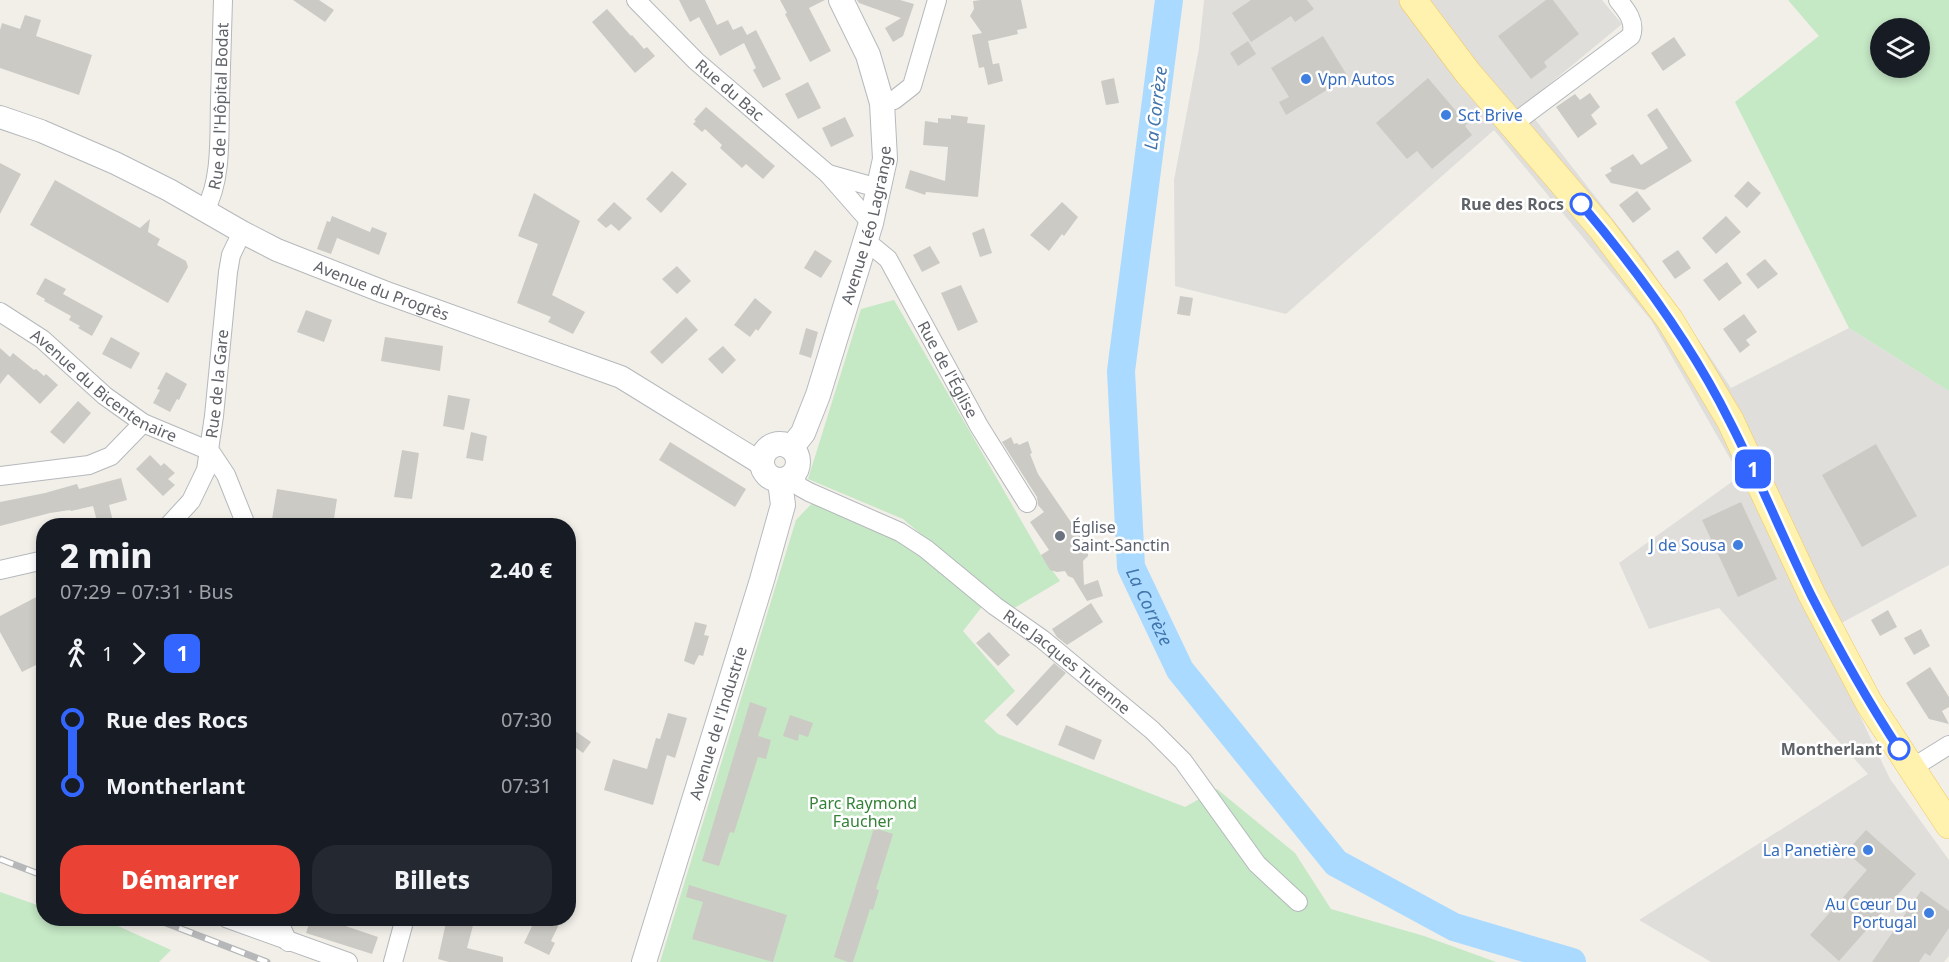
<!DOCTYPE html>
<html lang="fr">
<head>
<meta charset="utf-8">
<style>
  :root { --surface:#171b24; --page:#242831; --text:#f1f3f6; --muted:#9ea1a6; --accent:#ea4335 }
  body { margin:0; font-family:"Noto Sans",sans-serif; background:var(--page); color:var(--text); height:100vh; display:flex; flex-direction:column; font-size:22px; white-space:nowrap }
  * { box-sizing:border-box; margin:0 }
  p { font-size:20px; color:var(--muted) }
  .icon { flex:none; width:33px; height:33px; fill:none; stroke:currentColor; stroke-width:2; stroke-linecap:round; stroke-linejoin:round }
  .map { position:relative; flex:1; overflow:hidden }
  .side { position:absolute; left:36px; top:518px; width:540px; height:408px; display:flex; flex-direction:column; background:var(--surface); border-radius:24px; box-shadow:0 3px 9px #0003 }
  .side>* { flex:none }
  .badge { padding:0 12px; border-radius:9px; font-size:21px; line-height:39px }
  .buttons { position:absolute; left:1870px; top:18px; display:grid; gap:12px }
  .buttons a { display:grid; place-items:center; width:60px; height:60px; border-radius:50%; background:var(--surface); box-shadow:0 3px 9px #0003; font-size:30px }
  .map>.badge { position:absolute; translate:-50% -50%; box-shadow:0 0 0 3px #fff }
  .legs { display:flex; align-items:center; gap:9px; height:66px; padding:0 24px; font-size:20px }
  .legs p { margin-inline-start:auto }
  .headline { display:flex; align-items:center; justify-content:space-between; height:102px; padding:0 24px }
  h1 { font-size:33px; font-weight:800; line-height:45px }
  .button { display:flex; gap:12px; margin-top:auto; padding:12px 24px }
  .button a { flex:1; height:69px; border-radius:24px; background:var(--accent); color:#fff; font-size:24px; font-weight:800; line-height:69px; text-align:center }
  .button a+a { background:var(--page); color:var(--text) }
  ul { padding:0 24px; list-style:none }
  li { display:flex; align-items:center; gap:21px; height:66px; font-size:22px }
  li i { display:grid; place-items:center; width:9px; height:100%; margin:0 8px; background:currentColor }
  li i::after { content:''; width:15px; height:15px; margin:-8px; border:4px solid; border-radius:50%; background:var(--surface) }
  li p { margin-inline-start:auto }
  li:first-child i { background:linear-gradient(#0000 50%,currentColor 0) }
  li:last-child i { background:linear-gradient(currentColor 50%,#0000 0) }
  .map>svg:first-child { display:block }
  .industrial { fill:#e0deda }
  .green { fill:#c5e8c5; fill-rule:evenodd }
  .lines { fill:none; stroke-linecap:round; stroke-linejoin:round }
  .river { stroke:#aadaff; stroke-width:28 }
  .building { fill:#cccac5 }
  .minor-casing { stroke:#b5b8bc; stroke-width:20 }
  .tertiary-casing { stroke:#b5b8bc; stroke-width:24 }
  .secondary-casing { stroke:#b6babf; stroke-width:26 }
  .primary-casing { stroke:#f2c960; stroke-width:28 }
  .minor { stroke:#fff; stroke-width:18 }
  .tertiary { stroke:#fff; stroke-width:22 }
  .secondary { stroke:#fff; stroke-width:24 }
  .primary { stroke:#fff2af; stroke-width:27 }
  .rail-casing { stroke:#b6b7b8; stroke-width:7 }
  .rail { stroke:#fff; stroke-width:4.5; stroke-dasharray:14; stroke-linecap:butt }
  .line-1-casing { stroke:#fff; stroke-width:14 }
  .line-1 { stroke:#36f; stroke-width:9 }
  .shop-dot { fill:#3f7fe0; stroke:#fff; stroke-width:2 }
  .stop-1-dot { fill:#fff; stroke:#36f; stroke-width:3 }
  .worship-dot { fill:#6b7280; stroke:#fff; stroke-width:2 }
  .labels { text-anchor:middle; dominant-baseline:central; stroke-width:5; stroke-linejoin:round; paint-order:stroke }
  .shop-label { font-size:16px; fill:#366cbe; stroke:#fff; text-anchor:end }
  .street-label { font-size:16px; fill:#5f6368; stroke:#fff }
  .stop-label { font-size:16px; font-weight:bold; fill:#5f6368; stroke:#fff; text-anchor:end }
  .worship-label { font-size:16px; fill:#5b616d; stroke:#fff; text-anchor:start }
  .park-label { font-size:16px; fill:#348238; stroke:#fff }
  .water-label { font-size:18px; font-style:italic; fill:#4174aa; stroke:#fff }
</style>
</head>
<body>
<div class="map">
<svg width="1949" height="962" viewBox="0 0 1949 962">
  <rect width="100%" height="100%" fill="#f1efe8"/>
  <!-- industrial -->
  <path class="industrial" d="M1204,0H1602L1622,24L1524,105L1643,258L1731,388L1849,328L1949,391V565L1821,634L1890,779L1949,860V956L1944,962H1711L1639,920L1868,774L1719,608L1649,629L1619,563L1740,476L1651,320L1494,130L1286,314L1175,286L1174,180L1199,48Z"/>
  <!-- green -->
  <path class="green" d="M1788,0H1949V391L1849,328L1735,102L1819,36ZM1881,28H1920V68H1881Z
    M894,300L1041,555L1060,581L1011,610L903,519L808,479L861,309Z
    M818,497L900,532L988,599L963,631L1015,691L984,721L998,734L1185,807L1217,789L1295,853L1331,909L1424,936L1496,962H660L796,520Z
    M0,892L43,907L44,918H81L109,922L171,950L159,962H0Z"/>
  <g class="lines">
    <!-- river -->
    <path class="river" id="s1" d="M1169,0L1121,371L1131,567L1180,670L1336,863L1454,927L1572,962"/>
  </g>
  <!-- building -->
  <path class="building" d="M293,0H319L334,10L325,22Z
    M679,0H705L717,25L728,20L733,30L742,26L747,35L756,30L781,79L763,88L753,70L756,68L744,43L720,56L699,17L690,22Z
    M780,0H825L809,8L831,51L810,62L785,14L787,13Z
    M857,0H900L914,4L903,36L893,42L885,28L901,18L859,3Z
    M981,0H1021L1027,28L1017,30L1018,34L988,41L993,65H990L999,63L1003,81L988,85L984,67L979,68L972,35L982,33L970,16L974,9L973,1Z
    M1251,0H1307L1314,9L1295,22L1291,16L1251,42L1232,13Z
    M1546,0H1553L1579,34L1544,62L1547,67L1531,79L1498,36Z
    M607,9L631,36L632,35L644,49L647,47L655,56L635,73L592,22Z
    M25,15L41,20L36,36L92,55L79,95L0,68V30L2,23L20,29Z
    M1323,36L1348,77L1286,115L1279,102L1289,97L1271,68Z
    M1674,37L1686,55L1663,71L1651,53Z
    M1248,41L1256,54L1238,66L1230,53Z
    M1114,78L1119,103L1106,105L1101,81Z
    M1428,78L1467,124L1465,126L1472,135L1432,169L1417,151L1407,159L1376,123Z
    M808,82L821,108L798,119L785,94Z
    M1590,93L1600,107L1591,115L1597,124L1578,138L1556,107L1575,94L1580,100Z
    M706,107L775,166L763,179L746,164L742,168L720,148L722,145L705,129L702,132L693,124L696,121L694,120Z
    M1657,108L1692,161L1644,190L1611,183L1605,175L1612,171L1610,168L1633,154L1641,165L1668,148L1647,115Z
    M951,115L968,117L967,123L985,125L978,197L926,192L925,195L905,188L910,170L945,181L948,147L923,145L925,121L938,123V118L951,119Z
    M845,117L854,136L831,147L822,128Z
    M0,163L21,174L0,214Z
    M672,171L687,184L661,213L646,199Z
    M55,180L140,228L150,219L148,232L160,239L157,245L186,261L188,267L168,303L30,225Z
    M1748,181L1761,193L1747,208L1734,196Z
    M1637,191L1651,209L1633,223L1619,205Z
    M534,193L580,221L552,295L585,312L573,334L548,322L551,317L517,303L538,244L518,236Z
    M614,202L632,218L619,231L611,224L606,228L597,220Z
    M1062,202L1078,217L1064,236L1062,234L1049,251L1030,235Z
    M332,216L370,232L372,227L387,233L379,255L337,238L331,254L317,249L327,221L330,222Z
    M1726,216L1741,232L1716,254L1702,238Z
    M984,228L992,253L980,257L972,233Z
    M930,246L940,263L922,272L913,255Z
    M815,250L832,261L821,278L804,268Z
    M1678,250L1691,268L1675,279L1662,261Z
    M1765,259L1778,274L1758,289L1746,274Z
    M1727,262L1742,283L1719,301L1703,280Z
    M677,266L691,281L677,294L662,279Z
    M45,278L66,289L63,294L103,316L92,336L78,328L80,326L69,320L71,316L44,301L45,299L36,294Z
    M961,285L978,322L958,331L941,293Z
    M1180,296L1193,298L1190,316L1177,314Z
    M755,298L772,312L758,331L756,329L750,337L734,325Z
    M306,310L332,320L324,342L297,332Z
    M1744,314L1757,332L1746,340L1750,345L1740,353L1723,329Z
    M686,317L698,330L662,364L650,352Z
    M806,328L818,332L811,358L799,354Z
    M111,337L140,353L131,369L102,354Z
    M385,337L443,346L440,371L381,361Z
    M723,346L736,360L722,374L708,359Z
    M0,348L10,357L13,353L34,370L36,369L44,376L46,374L58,385L40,404L8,374L0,384Z
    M166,372L187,384L179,400L177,399L170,412L153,403L160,390L157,389Z
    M448,395L470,399L464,430L443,426Z
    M78,401L91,413L64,444L50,432Z
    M471,432L487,436L483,461L466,458Z
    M1011,437L1014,444L1017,443L1019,445L1028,441L1032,453L1030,454L1038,474L1088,547V556L1083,561L1084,585L1098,580L1103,596L1087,601L1073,578L1068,576L1065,571L1057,572L1050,570L1041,555L1049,550L1030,522L1044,512L1038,505L1037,497L1002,442Z
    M670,442L746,489L735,507L659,460Z
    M1876,444L1917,516L1862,547L1822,475Z
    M402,450L419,453L412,499L394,497Z
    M150,455L161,466L164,463L175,473L168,479L175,485L163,496L136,469Z
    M121,478L127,500L109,505L114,525H98L93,506L71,511L70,510L50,513L0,526V502L45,493L77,484L79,489Z
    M277,489L337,499L333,525H271Z
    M1741,502L1777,579L1738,597L1702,520Z
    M44,593V661L22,672L0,632V616Z
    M1091,603L1103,622L1067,645L1057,637L1052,629Z
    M1888,610L1897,627L1880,636L1871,620Z
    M695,622L707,625L704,635L709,636L703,656L699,655L694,665L684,661Z
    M1921,629L1930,646L1914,655L1904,638Z
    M989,632L1010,655L998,666L976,643Z
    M1054,663L1066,673L1017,726L1006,715Z
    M1930,667L1949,697V707L1942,711L1949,724L1929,719L1906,683Z
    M750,702L767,708L758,736L771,740L766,759L758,757L734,833L730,832L719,866L702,861Z
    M668,713L687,718L675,758L667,755L653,805L604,790L613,759L647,769L656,738L660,739Z
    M790,715L813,723L808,737L799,734L798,741L783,736Z
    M1066,725L1102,740L1094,760L1058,745Z
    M568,726L591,742L583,753L568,742Z
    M874,828L893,834L876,889L879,890L873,910L870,909L853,962H848L834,957Z
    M1866,830L1916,874L1839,961L1810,935L1867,870L1846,852Z
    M689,885L787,915L773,962L692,939L703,902L686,897Z
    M1921,891L1949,911V928L1930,956L1925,953L1919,962H1872Z
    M311,918H322L378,937L372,954L306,933Z
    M447,918H475L467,948L503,957V962H449L438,959Z
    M539,918H562L551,941L555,943L549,955L524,943L533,924L536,925Z"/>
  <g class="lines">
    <!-- minor casing -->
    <g class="minor-casing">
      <g id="minor">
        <path id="s2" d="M636,0L696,61L828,174"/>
        <path d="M882,103L894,100L912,86L937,0"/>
        <path d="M1513,124L1631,36C1636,22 1627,11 1618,0"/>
        <path id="s3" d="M205,210C222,181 219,135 220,101C221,68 222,34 223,0"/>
        <path d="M871,223L828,174L878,188"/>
        <path id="s4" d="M866,241L888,259L979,426L1027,503"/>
        <path id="s5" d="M0,312L42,339L105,396L143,423L210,451L226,475L246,525"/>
        <path d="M0,476L89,465L111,456L143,423"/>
        <path id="s6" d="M792,477L800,487L809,492L900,532L926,549L995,606L1042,639L1152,730L1183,761L1257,864L1298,902"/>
        <path id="s7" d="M169,525L191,501L206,470L214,416L228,272L231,255L242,232"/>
        <path d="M0,570L44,560"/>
        <path d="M1912,768L1949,745"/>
        <path d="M226,918L348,962"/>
        <path d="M277,918L288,942"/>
        <path d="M393,962L405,918"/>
      </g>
    </g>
    <!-- tertiary casing -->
    <g class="tertiary-casing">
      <g id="tertiary">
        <path id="s8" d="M0,117L41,131L115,163L169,190L242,232L277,250L384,292L621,377L762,464"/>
      </g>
    </g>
    <!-- secondary casing -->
    <g class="secondary-casing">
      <g id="secondary">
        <circle cx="780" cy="462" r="18"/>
        <path id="s9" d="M791,448L803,433L818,395L871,223L885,159L882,103L868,55L841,0"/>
        <path id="s10" d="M644,962L762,580L783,505L780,481"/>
      </g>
    </g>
    <!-- primary casing -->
    <g class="primary-casing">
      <path id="primary" d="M1413,0L1468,73L1601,228L1670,320L1730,420L1812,595L1869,703L1949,825"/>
    </g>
    <!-- minor -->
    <use href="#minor" class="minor"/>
    <!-- tertiary -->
    <use href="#tertiary" class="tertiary"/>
    <!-- secondary -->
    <use href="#secondary" class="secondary"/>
    <!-- primary -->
    <use href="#primary" class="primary"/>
    <!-- rail casing -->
    <g class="rail-casing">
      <path id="rail" d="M0,859L44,876
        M153,918L267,962"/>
    </g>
    <!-- rail -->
    <use href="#rail" class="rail"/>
  </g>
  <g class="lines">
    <!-- line-1 casing -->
    <g class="line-1-casing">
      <path id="line-1" d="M1581,204C1636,269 1692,345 1730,422C1759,478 1783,538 1811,595C1838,648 1867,700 1899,749"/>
    </g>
    <!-- line-1 -->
    <use href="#line-1" class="line-1"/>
  </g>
  <!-- markers -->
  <g class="shop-dot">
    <circle cx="1306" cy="79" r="6"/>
    <circle cx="1446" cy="115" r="6"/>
    <circle cx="1738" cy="545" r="6"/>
    <circle cx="1868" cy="850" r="6"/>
    <circle cx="1929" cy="913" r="6"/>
  </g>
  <g class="stop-1-dot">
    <circle cx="1581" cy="204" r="10"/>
    <circle cx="1899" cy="749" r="10"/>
  </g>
  <circle class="worship-dot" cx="1060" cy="536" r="6"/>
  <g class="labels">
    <!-- shop labels -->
    <g class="shop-label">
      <text x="1318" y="79" text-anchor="start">Vpn Autos</text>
      <text x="1458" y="115" text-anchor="start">Sct Brive</text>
      <text x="1726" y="545">J de Sousa</text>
      <text x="1856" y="850">La Panetière</text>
      <text x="1917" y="904">Au Cœur Du<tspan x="1917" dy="18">Portugal</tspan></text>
    </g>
    <!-- street labels -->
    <g class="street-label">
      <text stroke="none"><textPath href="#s2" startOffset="130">Rue du Bac</textPath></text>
      <text stroke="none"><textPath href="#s3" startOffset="106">Rue de l'Hôpital Bodat</textPath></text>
      <text stroke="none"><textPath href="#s9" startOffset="237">Avenue Léo Lagrange</textPath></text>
      <text stroke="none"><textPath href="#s8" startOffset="420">Avenue du Progrès</textPath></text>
      <text stroke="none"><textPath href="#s4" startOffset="154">Rue de l'Église</textPath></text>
      <text stroke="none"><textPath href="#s5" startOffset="128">Avenue du Bicentenaire</textPath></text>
      <text stroke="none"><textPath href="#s7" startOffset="154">Rue de la Gare</textPath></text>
      <text stroke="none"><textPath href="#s6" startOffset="334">Rue Jacques Turenne</textPath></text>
      <text stroke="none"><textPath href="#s10" startOffset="250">Avenue de l'Industrie</textPath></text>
    </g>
    <!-- stop labels -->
    <g class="stop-label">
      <text x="1564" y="204">Rue des Rocs</text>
      <text x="1882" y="749">Montherlant</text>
    </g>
    <!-- worship labels -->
    <g class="worship-label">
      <text x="1072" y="527">Église<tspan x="1072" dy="18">Saint-Sanctin</tspan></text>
    </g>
    <!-- park labels -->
    <g class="park-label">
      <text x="863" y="803">Parc Raymond<tspan x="863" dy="18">Faucher</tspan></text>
    </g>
    <!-- water labels -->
    <g class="water-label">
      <text transform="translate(1155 108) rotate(-83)">La Corrèze</text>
      <text stroke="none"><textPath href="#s1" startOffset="614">La Corrèze</textPath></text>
    </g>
  </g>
</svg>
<div class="buttons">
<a><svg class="icon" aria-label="layers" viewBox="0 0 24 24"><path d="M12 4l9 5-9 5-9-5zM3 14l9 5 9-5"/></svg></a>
</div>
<b class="badge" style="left:1753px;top:469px;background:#36f;color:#fff">1</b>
<section class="side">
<div class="headline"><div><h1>2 min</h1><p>07:29 – 07:31 · Bus</p></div><b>2.40 €</b></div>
<div class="legs"><svg class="icon" aria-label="walk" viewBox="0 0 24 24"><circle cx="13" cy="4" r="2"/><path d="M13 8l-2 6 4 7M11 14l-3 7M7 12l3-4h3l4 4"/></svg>1<svg class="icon" aria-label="forward" viewBox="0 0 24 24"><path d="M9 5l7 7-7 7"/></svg><b class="badge" style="background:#36f;color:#fff">1</b></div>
<ul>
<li><i style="color:#36f"></i><b>Rue des Rocs</b><p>07:30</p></li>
<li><i style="color:#36f"></i><b>Montherlant</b><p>07:31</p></li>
</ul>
<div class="button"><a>Démarrer</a><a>Billets</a></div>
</section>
</div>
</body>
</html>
